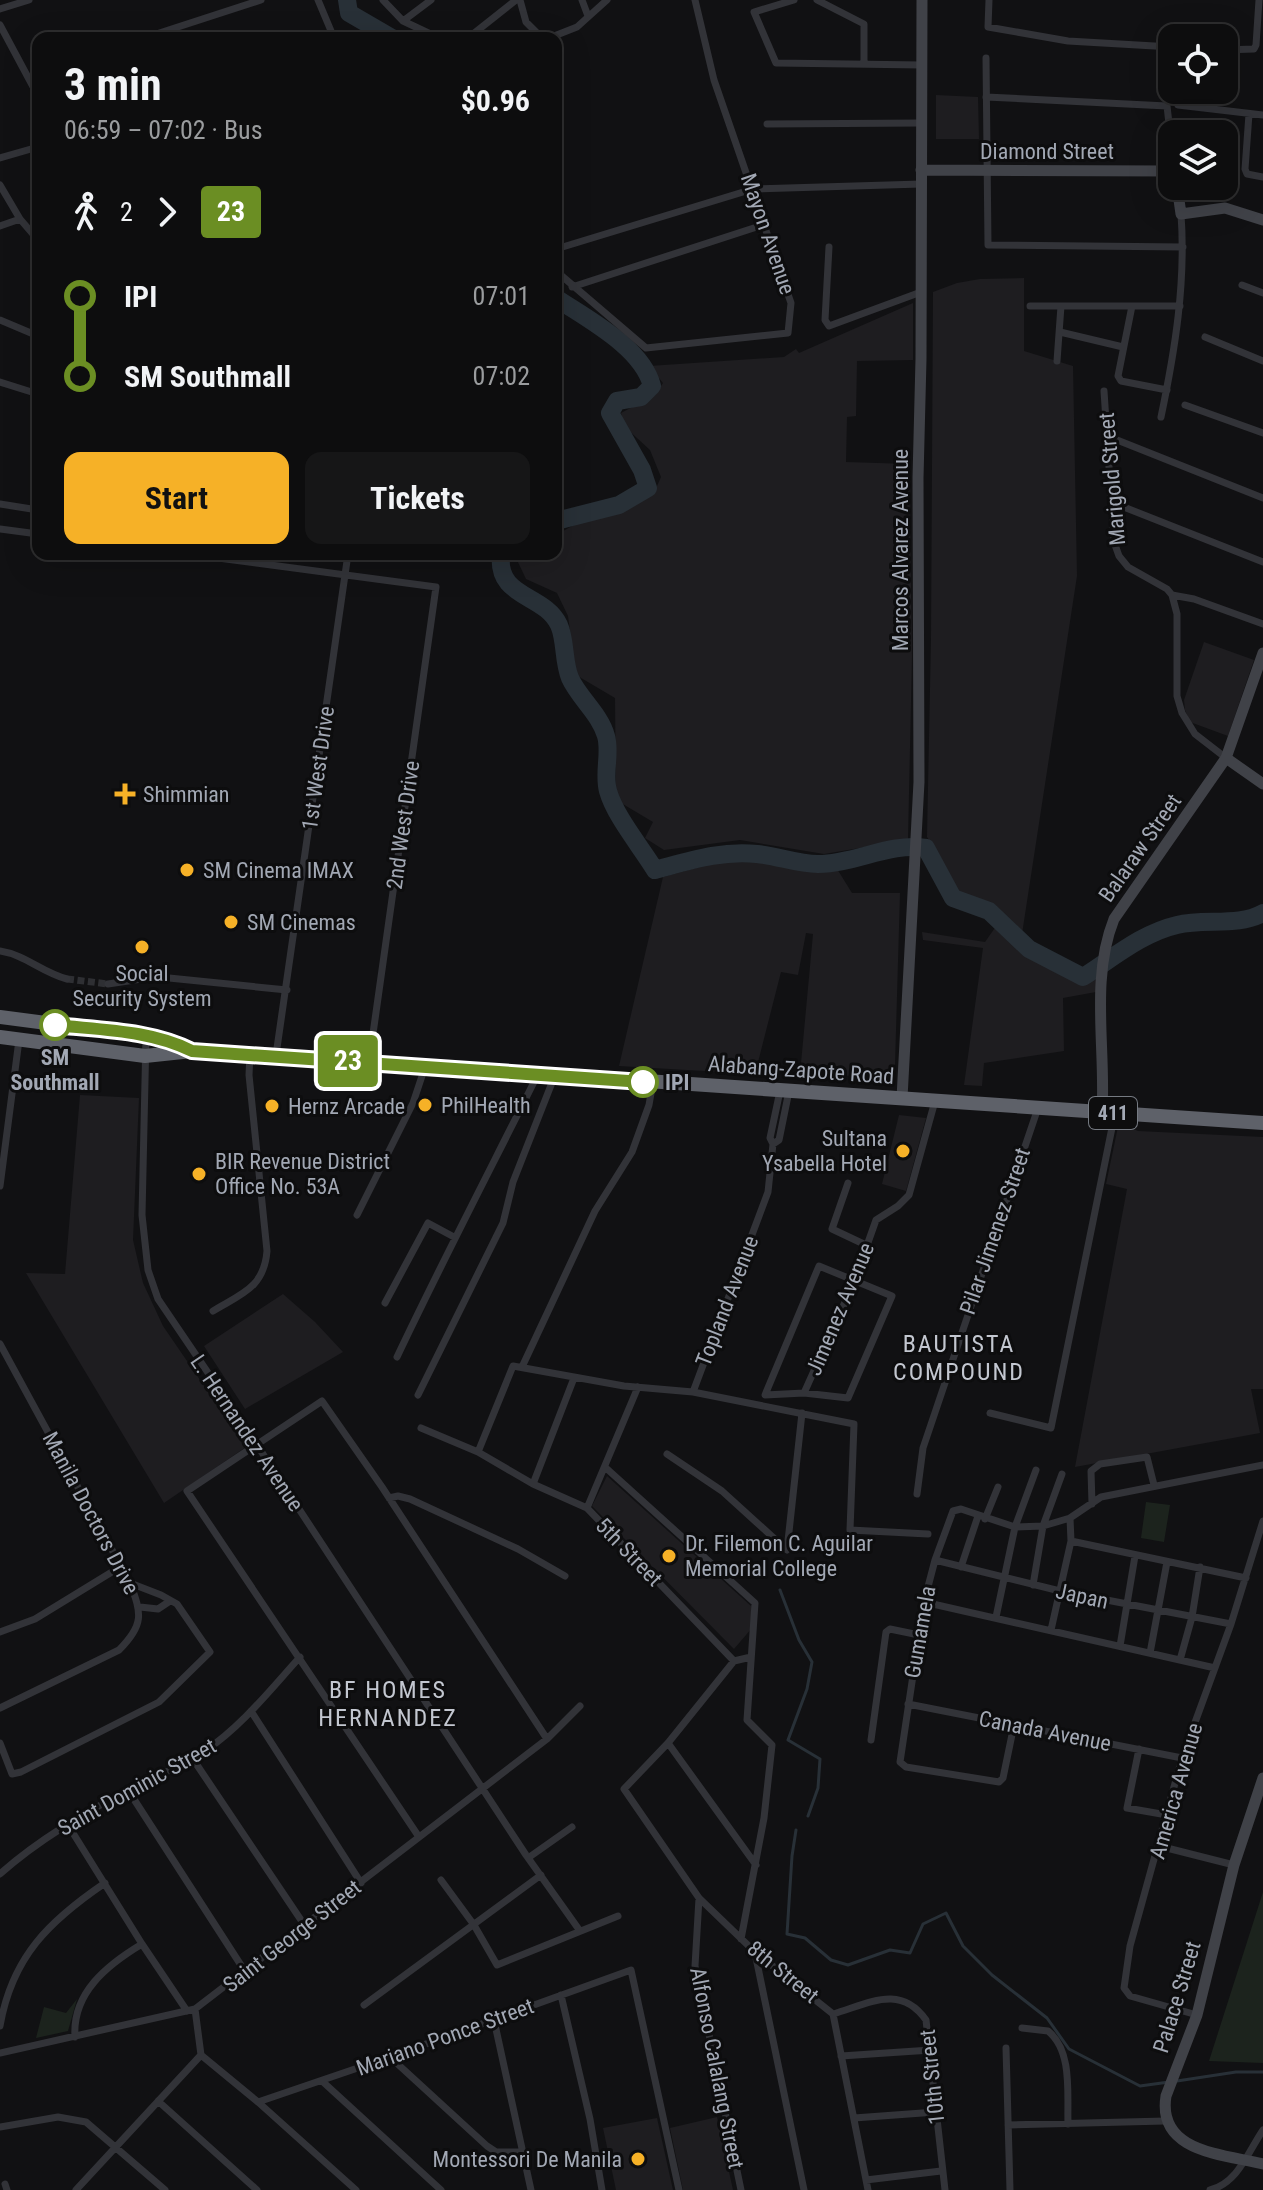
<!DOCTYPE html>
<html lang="en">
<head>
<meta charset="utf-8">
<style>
  :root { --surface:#0d0d0e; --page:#161617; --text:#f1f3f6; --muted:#9a9c9e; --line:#2d2d2e; --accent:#f6b127 }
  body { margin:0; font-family:"Roboto Condensed",sans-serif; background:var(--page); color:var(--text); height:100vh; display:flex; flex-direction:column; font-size:30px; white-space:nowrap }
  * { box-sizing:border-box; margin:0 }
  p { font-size:26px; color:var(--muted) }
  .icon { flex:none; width:44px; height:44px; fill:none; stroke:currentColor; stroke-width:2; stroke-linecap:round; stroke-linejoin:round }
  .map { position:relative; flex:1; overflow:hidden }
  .details { position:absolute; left:32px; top:32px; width:530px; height:528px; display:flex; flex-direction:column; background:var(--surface); border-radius:16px; box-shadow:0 8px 32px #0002,0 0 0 2px var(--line) }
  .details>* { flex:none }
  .badge { padding:0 16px; border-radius:6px; font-size:28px; line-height:52px }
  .buttons { position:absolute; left:1158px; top:24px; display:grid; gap:16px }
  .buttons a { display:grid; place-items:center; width:80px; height:80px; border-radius:16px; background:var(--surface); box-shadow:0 8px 32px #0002,0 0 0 2px var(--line); font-size:40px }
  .map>.badge { position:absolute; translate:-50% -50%; box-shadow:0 0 0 4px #fff }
  .legs { display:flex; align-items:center; gap:12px; height:88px; padding:0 32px; font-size:26px }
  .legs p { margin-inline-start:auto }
  .summary { display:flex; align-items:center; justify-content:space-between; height:136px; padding:0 32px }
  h1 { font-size:44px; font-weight:700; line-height:60px }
  .button { display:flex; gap:16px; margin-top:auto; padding:16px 32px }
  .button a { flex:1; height:92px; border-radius:16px; background:var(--accent); color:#111; font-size:32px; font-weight:700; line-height:92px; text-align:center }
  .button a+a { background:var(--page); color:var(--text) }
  ul { padding:0 32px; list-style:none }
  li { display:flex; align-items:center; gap:28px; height:80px; font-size:30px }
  li i { display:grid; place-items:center; width:12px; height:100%; margin:0 10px; background:currentColor }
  li i::after { content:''; width:20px; height:20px; margin:-10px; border:6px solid; border-radius:50%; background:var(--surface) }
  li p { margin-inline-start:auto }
  li:first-child i { background:linear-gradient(#0000 50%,currentColor 0) }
  li:last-child i { background:linear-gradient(currentColor 50%,#0000 0) }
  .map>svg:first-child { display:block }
  .built { fill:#1e1d20 }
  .green { fill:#1c231d }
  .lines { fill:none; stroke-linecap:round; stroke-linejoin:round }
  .stream { stroke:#283037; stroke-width:3 }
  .river { stroke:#283037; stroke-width:18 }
  .street-tunnel { stroke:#2e2f33; stroke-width:7; stroke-dasharray:7 3.5; stroke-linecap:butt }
  .street { stroke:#323338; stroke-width:7 }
  .secondary { stroke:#404248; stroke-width:11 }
  .highway { stroke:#5e6169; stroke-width:14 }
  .line-1-casing { stroke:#fff; stroke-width:18 }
  .line-1 { stroke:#6b8e23; stroke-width:12 }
  .poi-dot { fill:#f6b127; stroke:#0d0d0e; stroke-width:3 }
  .stop-1-dot { fill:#fff; stroke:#6b8e23; stroke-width:4 }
  .labels { text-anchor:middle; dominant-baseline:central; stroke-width:6; stroke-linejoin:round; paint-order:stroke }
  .shield { fill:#0d0d0e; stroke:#757a82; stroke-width:2 }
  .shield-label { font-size:20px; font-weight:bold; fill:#a2a8b4 }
  .street-label { font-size:22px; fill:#a2a8b4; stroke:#0d0d0e }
  .poi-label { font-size:22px; fill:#a2a8b4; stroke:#0d0d0e; text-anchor:start }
  .stop-label { font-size:22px; font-weight:bold; fill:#a2a8b4; stroke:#0d0d0e }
  .neighbourhood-label { font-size:24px; letter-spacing:2px; fill:#c3c7d0; stroke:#0d0d0e }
</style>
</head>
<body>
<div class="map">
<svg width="1263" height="2190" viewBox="0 0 1263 2190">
  <rect width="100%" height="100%" fill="#111113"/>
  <!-- built -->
  <path class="built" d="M936,95L978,97L979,139H936Z
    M1024,278V351L1073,366L1077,576L1022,934L993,904L953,891L941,858L927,837L931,639L933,292L957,283L980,279Z
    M913,303V360L857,361L856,416L847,417L846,462L909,464L912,656L908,840L824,854L740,840L664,850L645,838L653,822L616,800L615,698L576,675L568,616L557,593L526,579L516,558L524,554H556V535L581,521L653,495L661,477L650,450L625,427L621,413L655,395L663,383L649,366L784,357L796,349L799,353Z
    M1204,642L1254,660L1228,736L1190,722L1185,710L1184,700Z
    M755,858L819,870L834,864L852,893H900L895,1065L885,1077L800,1074L813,934L806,933L798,975L781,972L755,1074L619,1066L663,877L714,863Z
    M999,922L1023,953L1083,975L1097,972L1096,992L1063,998L1064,1051L984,1063L982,1086L964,1085L983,948L923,940L922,932L985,942Z
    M80,1095L139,1098L133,1240L143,1283L163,1326L246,1447L164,1503L26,1273L65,1274Z
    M899,1115L926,1118L906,1191L882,1184Z
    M1119,1122L1138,1131L1263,1137V1389H1251L1260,1433L1075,1467L1127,1189L1106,1184Z
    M283,1294L315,1322L343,1352L245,1409L204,1346Z
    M607,1476L751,1606L752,1628L734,1649L592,1506Z
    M717,2117L733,2190H683L670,2128Z
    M657,2118L673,2190H616L603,2128Z"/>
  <!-- green -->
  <path class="green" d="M1146,1502L1170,1505L1164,1542L1141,1538Z
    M1263,1892V2063L1209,2061Z
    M77,1999L68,2031L36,2038L44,2007L66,2013Z"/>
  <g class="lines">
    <!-- stream -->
    <path class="stream" d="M780,1590L799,1640L812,1662L807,1689L788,1740L820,1759L818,1788L808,1816
      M796,1830L792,1856L787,1934L805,1938L831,1960L848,1965L890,1950L910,1953L923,1924L946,1913L963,1946L992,1975L1047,2018L1069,2049L1140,2086L1169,2082
      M1177,2081L1236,2072H1263"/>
    <!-- river -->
    <path class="river" d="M347,0L349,13L392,38
      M556,298C587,319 642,347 652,386L641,397L617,401L610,413L642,470L648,488L619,505L556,521
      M501,554C496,599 544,593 559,625C566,641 563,661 570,678C579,698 600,714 606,736C611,753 603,773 608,791C615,816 641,847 655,870C689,861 722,850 757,854C778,856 797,864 818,864C855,864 890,842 926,848L953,898L989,911L1029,949L1083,977C1113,958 1142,933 1177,925C1205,918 1238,927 1263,913"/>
    <!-- street-tunnel -->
    <path class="street-tunnel" d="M67,979L108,984"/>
    <!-- street -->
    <path class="street" d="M318,0L334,38
      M383,0L403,21L439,38
      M520,0L526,22L542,38
      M582,0L588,16
      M794,0L754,12L776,63L922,65
      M817,0L864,24V63
      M989,0L988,27L1068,41L1172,47
      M0,9L29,0
      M403,21L431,0
      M0,25L38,96
      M144,38L261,0
      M468,38L516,0
      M549,38L577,27L607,0
      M1224,50L1254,49L1256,45L1259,0
      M986,58L988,245L1183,247
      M986,97L1167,106L1172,150
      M1178,105L1263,115
      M1249,114L1245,169L1247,174L1263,177
      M767,124L921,123
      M0,158L38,147
      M0,185L20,219L38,240
      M0,226L20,219
      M829,247L825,320L829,326L921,292
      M556,249L753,189L921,184
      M556,271L646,348L788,333L791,303L714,80L695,0
      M1242,285L1263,293
      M572,287L763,225
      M1030,306H1180
      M1132,306L1118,376L1121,381L1167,390
      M0,320L38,336
      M1060,332L1123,347
      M1205,337L1263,361
      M1057,361L1061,306
      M0,382L38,394
      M1104,391L1114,542L1119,556L1128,567L1167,589L1172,595L1177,614V696L1182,713L1195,734L1226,758
      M1185,405L1263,433
      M1161,417C1175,350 1186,283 1181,214
      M1107,436L1263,498
      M1111,502L1263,562
      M0,504L38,510
      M0,529L38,534
      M188,554L436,587L369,1062
      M1172,595L1194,599L1263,624
      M0,951C26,955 41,972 67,979
      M108,984L148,978H169L287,990
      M146,1036L142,1215L148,1270L158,1299L257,1445L526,1855L580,1931
      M276,1055L348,554
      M773,1144L779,1140L789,1091
      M848,1183L832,1229L868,1246
      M0,1186L19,1040
      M357,1215L413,1103L425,1067
      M819,1266L892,1296L848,1398L804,1393L765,1395Z
      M385,1303L428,1223L454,1237
      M213,1311C241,1294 264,1288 267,1251L249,1075L250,1054
      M0,1344L130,1583C142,1614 144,1625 119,1650L0,1708
      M397,1357C442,1262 491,1168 538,1074
      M522,1367L595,1211L632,1152L649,1105L653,1082
      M693,1392L768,1192L773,1144L770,1138L780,1091
      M804,1393L854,1282L876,1220L898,1206L909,1195L935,1101
      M418,1395L503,1223L513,1182L555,1075
      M990,1413L1051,1428L1115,1113
      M421,1428L478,1452L533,1484L587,1508L734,1661
      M478,1452L513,1366L624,1386L693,1392L854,1424L850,1530L928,1534
      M667,1454L722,1491L787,1550L802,1413
      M606,1468L755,1603L747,1720L772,1745L764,1818L741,1939
      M533,1484L574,1378
      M917,1494L923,1448L1038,1108
      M389,1498L398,1496L410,1499L518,1549L565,1576
      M1092,1504L1091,1471L1100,1464L1147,1457L1154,1485
      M587,1508L638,1387
      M985,1519L998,1487
      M1071,1541L1246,1578
      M935,1560L1060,1591L1231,1624
      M961,1567L978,1516
      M1033,1585L1043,1526L1062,1474
      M924,1602L1215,1668
      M140,1607L158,1609L170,1601
      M996,1617L1015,1527L1036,1470
      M1051,1630L1071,1541L1070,1518
      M0,1632L35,1619L120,1567
      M1120,1646L1135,1556
      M1150,1653L1167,1562
      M751,1657L734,1661L668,1743L624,1789L699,1898L755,1952L833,2014L868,2190
      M1180,1660L1192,1617L1200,1567
      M908,1704L1182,1758
      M251,1711L361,1883
      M1014,1725L1003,1778L999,1782L906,1767L900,1762L924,1602L935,1560L953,1511L961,1509L1015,1527L1043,1526L1070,1518L1101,1497L1263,1465
      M871,1740L886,1632L890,1629L919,1635
      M0,1743L12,1774L21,1772L159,1702L210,1652L177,1604L161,1595L130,1583
      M668,1743L756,1865
      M1139,1749L1127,1808L1167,1815
      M193,1759L305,1926
      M128,1790L246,1973
      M68,1825L142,1944L187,2011
      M419,1837L187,1491L322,1401L382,1487L547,1739
      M1159,1846L1234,1865
      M528,1858L572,1827
      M0,1874C38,1840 83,1814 128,1790C153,1776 181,1768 205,1751C242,1726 270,1690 300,1657
      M441,1880L474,1925L497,1965L618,1916
      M699,1898L695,1966L741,2190
      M755,1953L804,2190
      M561,1995L590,2119L602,2190
      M364,2005L541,1875
      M195,2009L201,2055
      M833,2014C868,2004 900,1983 926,2020L945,2190
      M1197,2015L1130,1996L1124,1988L1130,1946L1182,1758L1231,1624L1263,1521
      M494,2020L531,2190
      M0,2026C12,1957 49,1921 105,1883
      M1022,2028L1048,2031C1073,2051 1067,2095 1068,2124
      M75,2037C72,1993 107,1965 142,1944
      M1006,2048L1010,2190
      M0,2053L195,2009L547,1739L580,1706
      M201,2055L258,2102L356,2190
      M841,2056L931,2050
      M390,2057L487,2146L496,2152H524
      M322,2081L441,2190
      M158,2101L257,2190
      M258,2102L390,2057L631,1970L679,2190
      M854,2118L936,2112
      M1008,2125L1165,2121
      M0,2127L58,2117L86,2122L165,2190
      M866,2180L941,2171
      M5,2184L7,2190
      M76,2190L201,2055
      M1210,2190C1238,2183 1248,2152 1263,2130"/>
    <!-- secondary -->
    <path class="secondary" d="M921,170L1172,171
      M1177,186L1181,214L1225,208L1263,220
      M1226,758L1263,784
      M902,1098L919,782L918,478L921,359L922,0
      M1102,1112C1106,1049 1090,979 1114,919L1226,758L1263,653
      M1263,1778L1234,1865L1197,2015L1166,2096C1157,2152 1222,2154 1263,2164"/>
    <!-- highway -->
    <path class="highway" d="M0,1017L146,1036L174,1042L192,1051
      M0,1037L145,1056L192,1051L250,1054L1263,1123"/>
  </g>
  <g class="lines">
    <!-- line-1 casing -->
    <g class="line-1-casing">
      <path id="line-1" d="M55,1025C100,1030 151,1030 192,1051L643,1082"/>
    </g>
    <!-- line-1 -->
    <use href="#line-1" class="line-1"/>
  </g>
  <!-- markers -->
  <g class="poi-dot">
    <path d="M121 782h8v8h8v8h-8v8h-8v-8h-8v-8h8z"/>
    <circle cx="187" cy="870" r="8"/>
    <circle cx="231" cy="922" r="8"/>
    <circle cx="142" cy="947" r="8"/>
    <circle cx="425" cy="1105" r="8"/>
    <circle cx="272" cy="1106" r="8"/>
    <circle cx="903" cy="1151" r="8"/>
    <circle cx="199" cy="1174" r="8"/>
    <circle cx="669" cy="1556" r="8"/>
    <circle cx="638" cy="2159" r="8"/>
  </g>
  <g class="stop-1-dot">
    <circle cx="55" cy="1025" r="14"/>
    <circle cx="643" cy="1082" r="14"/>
  </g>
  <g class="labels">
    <!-- shield labels -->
    <rect class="shield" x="1089" y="1097" width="48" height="32" rx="6"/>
    <g class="shield-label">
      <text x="1113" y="1113">411</text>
    </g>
    <!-- street labels -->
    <g class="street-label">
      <text x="1047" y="151">Diamond Street</text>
      <text transform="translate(768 234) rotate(71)">Mayon Avenue</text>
      <text transform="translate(1112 479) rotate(-95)">Marigold Street</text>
      <text transform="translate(900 550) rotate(-90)">Marcos Alvarez Avenue</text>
      <text transform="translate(318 768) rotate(-82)">1st West Drive</text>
      <text transform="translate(403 825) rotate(-82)">2nd West Drive</text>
      <text transform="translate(1140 848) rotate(-55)">Balaraw Street</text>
      <text transform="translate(801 1070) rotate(4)">Alabang-Zapote Road</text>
      <text transform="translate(995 1231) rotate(-71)">Pilar Jimenez Street</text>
      <text transform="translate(727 1301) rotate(-69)">Topland Avenue</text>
      <text transform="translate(840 1309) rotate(-67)">Jimenez Avenue</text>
      <text transform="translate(247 1433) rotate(56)">L. Hernandez Avenue</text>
      <text transform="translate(91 1513) rotate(62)">Manila Doctors Drive</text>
      <text transform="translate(629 1552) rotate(46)">5th Street</text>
      <text transform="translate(1082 1596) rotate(12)">Japan</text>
      <text transform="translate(920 1632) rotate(-80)">Gumamela</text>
      <text transform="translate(1045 1731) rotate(11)">Canada Avenue</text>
      <text transform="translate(137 1787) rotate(-29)">Saint Dominic Street</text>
      <text transform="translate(1176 1791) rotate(-74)">America Avenue</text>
      <text transform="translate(292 1936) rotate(-38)">Saint George Street</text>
      <text transform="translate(783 1972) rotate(39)">8th Street</text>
      <text transform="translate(1177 1997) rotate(-73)">Palace Street</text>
      <text transform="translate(445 2037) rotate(-20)">Mariano Ponce Street</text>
      <text transform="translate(717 2068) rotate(79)">Alfonso Calalang Street</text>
      <text transform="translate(932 2077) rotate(-96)">10th Street</text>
    </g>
    <!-- poi labels -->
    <g class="poi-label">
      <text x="143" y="794">Shimmian</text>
      <text x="203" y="870">SM Cinema IMAX</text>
      <text x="247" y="922">SM Cinemas</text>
      <text x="142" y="973" text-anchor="middle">Social<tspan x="142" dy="25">Security System</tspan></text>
      <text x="441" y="1105">PhilHealth</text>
      <text x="288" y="1106">Hernz Arcade</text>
      <text x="887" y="1138" text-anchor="end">Sultana<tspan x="887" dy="25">Ysabella Hotel</tspan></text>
      <text x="215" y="1161">BIR Revenue District<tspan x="215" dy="25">Office No. 53A</tspan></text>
      <text x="685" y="1543">Dr. Filemon C. Aguilar<tspan x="685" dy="25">Memorial College</tspan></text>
      <text x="622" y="2159" text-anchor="end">Montessori De Manila</text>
    </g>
    <!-- stop labels -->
    <g class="stop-label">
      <text x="55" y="1057">SM<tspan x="55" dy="25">Southmall</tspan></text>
      <text x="665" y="1082" text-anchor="start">IPI</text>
    </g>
    <!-- neighbourhood labels -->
    <g class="neighbourhood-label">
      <text x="959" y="1344">BAUTISTA<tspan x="959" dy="28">COMPOUND</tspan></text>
      <text x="388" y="1690">BF HOMES<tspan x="388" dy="28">HERNANDEZ</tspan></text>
    </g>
  </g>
</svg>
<div class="buttons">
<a><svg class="icon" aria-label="locate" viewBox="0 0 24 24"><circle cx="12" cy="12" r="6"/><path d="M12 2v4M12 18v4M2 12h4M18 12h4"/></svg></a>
<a><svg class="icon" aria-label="layers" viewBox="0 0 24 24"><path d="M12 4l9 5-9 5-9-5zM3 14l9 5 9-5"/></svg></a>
</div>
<b class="badge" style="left:348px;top:1061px;background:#6b8e23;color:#fff">23</b>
<section class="details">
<div class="summary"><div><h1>3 min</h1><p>06:59 – 07:02 · Bus</p></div><b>$0.96</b></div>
<div class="legs"><svg class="icon" aria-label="walk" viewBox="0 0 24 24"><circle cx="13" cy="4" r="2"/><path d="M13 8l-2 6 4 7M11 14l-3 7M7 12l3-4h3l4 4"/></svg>2<svg class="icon" aria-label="forward" viewBox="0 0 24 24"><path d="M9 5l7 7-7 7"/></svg><b class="badge" style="background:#6b8e23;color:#fff">23</b></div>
<ul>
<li><i style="color:#6b8e23"></i><b>IPI</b><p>07:01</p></li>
<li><i style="color:#6b8e23"></i><b>SM Southmall</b><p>07:02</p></li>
</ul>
<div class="button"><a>Start</a><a>Tickets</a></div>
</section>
</div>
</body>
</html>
